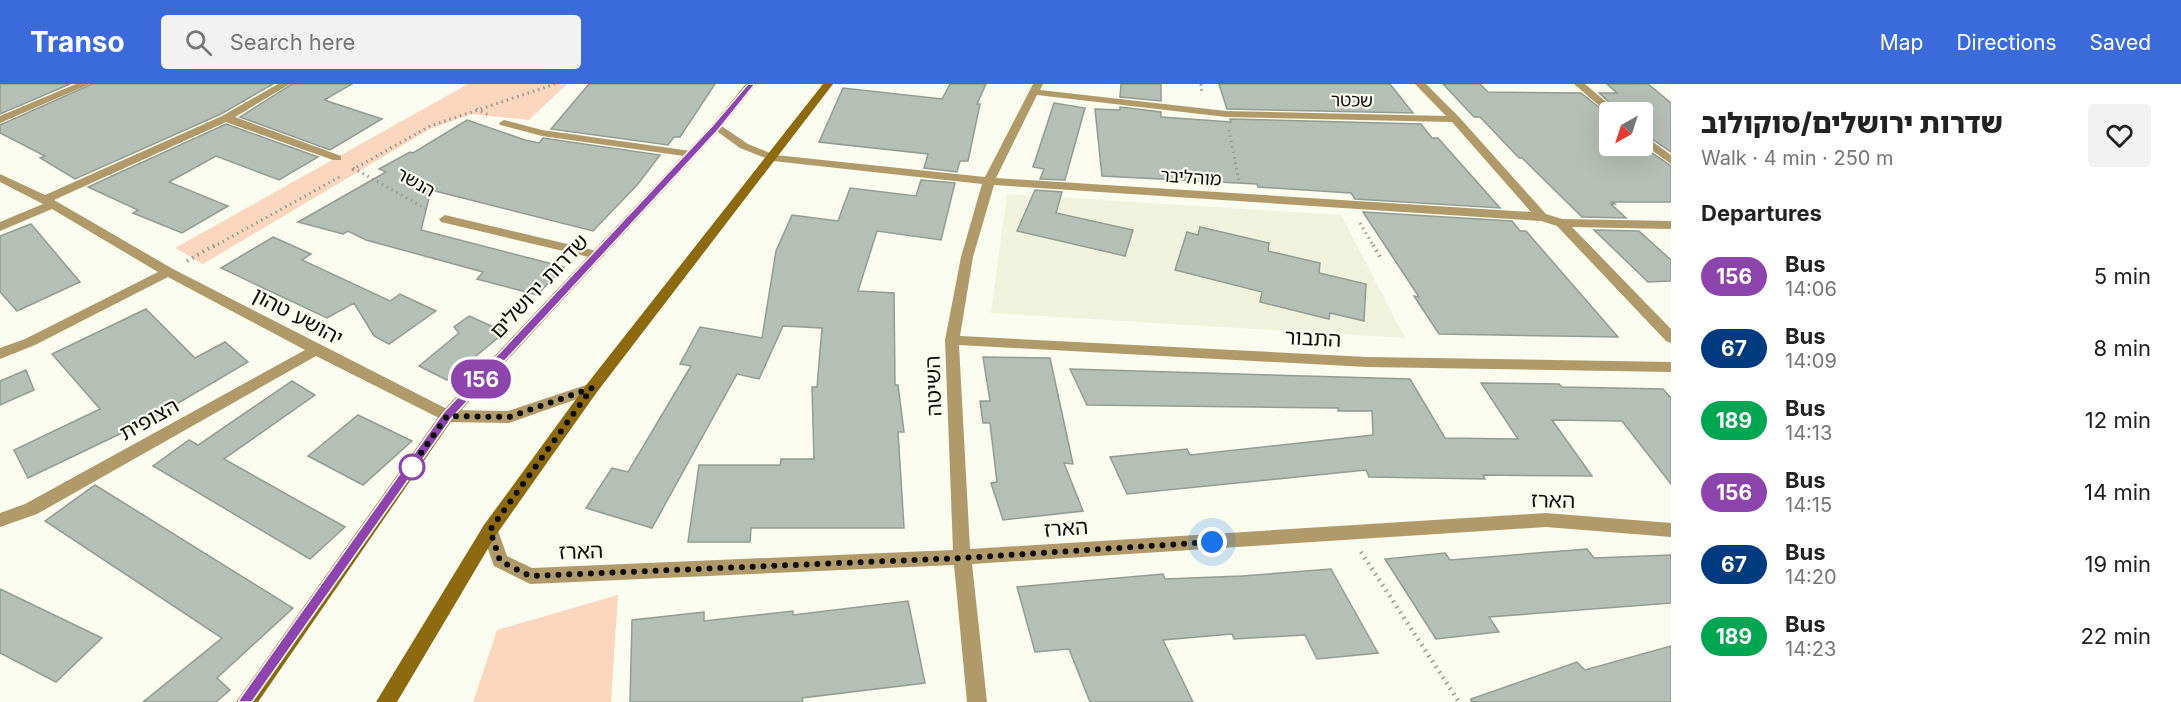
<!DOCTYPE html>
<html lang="en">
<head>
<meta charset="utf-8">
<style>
  :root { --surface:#fff; --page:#f2f2f2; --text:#222; --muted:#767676; --accent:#3b6ada }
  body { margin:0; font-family:Inter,"Noto Sans Hebrew",sans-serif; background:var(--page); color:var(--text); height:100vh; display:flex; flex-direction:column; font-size:22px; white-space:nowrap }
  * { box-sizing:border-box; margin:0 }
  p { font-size:20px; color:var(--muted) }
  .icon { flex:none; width:33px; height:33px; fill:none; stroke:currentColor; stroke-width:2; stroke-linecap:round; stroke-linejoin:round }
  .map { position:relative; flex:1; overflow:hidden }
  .side { display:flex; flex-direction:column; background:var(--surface); width:510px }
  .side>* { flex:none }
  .badge { padding:0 12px; border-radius:20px; font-size:21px; line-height:39px }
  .needle { width:39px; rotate:219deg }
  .buttons { position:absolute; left:1599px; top:18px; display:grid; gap:12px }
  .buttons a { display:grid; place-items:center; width:54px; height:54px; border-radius:6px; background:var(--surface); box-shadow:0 6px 24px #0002; font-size:30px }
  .you { position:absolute; width:30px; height:30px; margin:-15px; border:4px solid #fff; border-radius:50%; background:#1a73e8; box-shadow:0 0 0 9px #1a73e833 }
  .map>.badge { position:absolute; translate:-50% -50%; box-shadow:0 0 0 3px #fff }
  h2 { padding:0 30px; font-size:22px; line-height:54px }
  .round { display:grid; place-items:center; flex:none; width:63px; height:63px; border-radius:6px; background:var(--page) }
  .overview { display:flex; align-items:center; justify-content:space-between; height:102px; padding:0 30px }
  h1 { font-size:28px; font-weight:800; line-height:45px }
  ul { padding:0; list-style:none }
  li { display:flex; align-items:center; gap:18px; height:72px; padding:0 30px }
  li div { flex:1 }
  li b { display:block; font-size:22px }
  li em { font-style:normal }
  li .badge { min-width:66px; font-weight:700; text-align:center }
  header { display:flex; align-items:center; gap:36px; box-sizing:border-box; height:84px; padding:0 30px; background:var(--accent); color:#fff }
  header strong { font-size:28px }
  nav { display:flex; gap:33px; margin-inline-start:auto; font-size:21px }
  .search { width:420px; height:54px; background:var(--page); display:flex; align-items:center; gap:15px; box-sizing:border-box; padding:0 21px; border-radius:6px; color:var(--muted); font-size:22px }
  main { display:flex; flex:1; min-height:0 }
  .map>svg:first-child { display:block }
  .built { fill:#eff3de }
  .green { fill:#fad6be }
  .building { fill:#b6bfb6; stroke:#929c92; stroke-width:1.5 }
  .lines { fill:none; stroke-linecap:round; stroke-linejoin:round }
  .path-far2 { stroke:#989a91; stroke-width:3; stroke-dasharray:1.5 4; stroke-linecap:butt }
  .path-far1 { stroke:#989a91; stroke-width:4; stroke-dasharray:1.5 4.5; stroke-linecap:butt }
  .path { stroke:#989a91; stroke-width:4.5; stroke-dasharray:1.5 5; stroke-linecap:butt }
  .minor { fill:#b19a69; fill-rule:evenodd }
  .secondary { fill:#8d6a10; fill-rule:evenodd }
  .line { fill:#8e44ad; stroke:#fff; stroke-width:1.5 }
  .walk { stroke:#0d0e09; stroke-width:6; stroke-dasharray:0 10.8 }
  .stop-dot { fill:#fff; stroke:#8e44ad; stroke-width:3 }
  .labels { text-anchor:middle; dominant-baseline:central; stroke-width:4.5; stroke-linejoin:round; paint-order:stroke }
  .far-street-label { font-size:18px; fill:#0d0e09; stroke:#f9fcef }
  .street-label { font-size:21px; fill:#0d0e09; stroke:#f9fcef }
</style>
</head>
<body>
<header>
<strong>Transo</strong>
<div class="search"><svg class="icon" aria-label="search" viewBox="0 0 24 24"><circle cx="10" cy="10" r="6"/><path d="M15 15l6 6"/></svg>Search here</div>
<nav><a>Map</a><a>Directions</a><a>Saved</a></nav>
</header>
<main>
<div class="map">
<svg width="1671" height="618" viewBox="0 0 1671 618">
  <rect width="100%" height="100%" fill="#f9fcef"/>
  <!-- built -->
  <path class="built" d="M1007,110L1341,131L1405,254L991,229Z"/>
  <!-- green -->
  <path class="green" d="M468,0H567L529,36L471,30L430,45L203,180L175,164Z
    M618,511L611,618H473L497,546Z"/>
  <!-- building -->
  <path class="building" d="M0,0H70L0,30Z
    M92,0H273L221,30L75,95L40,74L45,72L0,49V41Z
    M292,0H352L324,16L382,35L330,66L240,33Z
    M589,0H715L680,53H674L668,61L551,45Z
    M950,0H986L977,20H980L968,77H960L957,88L924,84L928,70L819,58L843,4L942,15Z
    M1121,0H1161V17L1120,13Z
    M1219,0H1390L1413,29L1227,25Z
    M1443,0H1480L1488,8L1581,9L1610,32V62H1642L1671,82V118H1612L1615,120H1611L1626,134L1582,133L1522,74H1519L1480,33H1474Z
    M1607,0H1648L1671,19V68L1642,48V28H1620L1599,9H1617Z
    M1054,19L1085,24L1065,96L1040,95L1044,85L1033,83Z
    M1120,23L1161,28V33L1231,38L1230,35L1421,40L1432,54H1438L1500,124L1355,115L1351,109L1258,103L1257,100L1102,92L1095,25L1120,26Z
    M467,36L525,56L539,59L543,54L660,71L638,100L593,147L431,106L421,146L564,183L537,211L477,195L483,188L366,156L348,147L343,150L298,138L386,88L379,85L410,68L413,69Z
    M226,40L318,73L279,96L216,72L169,98L228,122L182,149L133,129L138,126L88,103Z
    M921,96L955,99L941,156L877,147L858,207L894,209L895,301H898L904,348H898L904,444H751L750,458H688L699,381H780L781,375H814L812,303H817L822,244L783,242L759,295L737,290L652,444L586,424L612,384L628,388L691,282L680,280L700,243L762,254L776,167L792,131L838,137L850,104L916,112Z
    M1035,106L1062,108L1056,129L1133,146L1125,172L1017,147Z
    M1363,128L1512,137L1520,147H1526L1618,253L1439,250L1414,212L1419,213Z
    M31,140L80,198L17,227L0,208V152Z
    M1200,143L1269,159L1268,167L1320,179L1319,189L1366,200L1364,237L1330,229L1329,235L1260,218L1262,208L1175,186L1187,148L1198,151Z
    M1594,146L1639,147L1671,176V197L1648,198Z
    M273,153L311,170L302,176L390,217L400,210L436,227L389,260L374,252L354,219L327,234L221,184Z
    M146,225L195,274L225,258L248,278L151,335L28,394L14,366L100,325L52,270Z
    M469,232L505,248L447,296L419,282L459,249L454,243Z
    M983,273L1050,274L1073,380L1064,379L1083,427L1003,436L991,399L997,398L990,339H983L980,317H990Z
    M1070,285L1410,295L1445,354L1518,355L1481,299L1559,300L1562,303L1663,305L1671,314V400L1622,337L1552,336L1592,392L1483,391L1485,395L1369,393L1366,386L1127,410L1110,373L1187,365L1190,371L1373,351L1372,327H1338V324L1087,321Z
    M26,286L34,306L0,321V297Z
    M292,297L315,311L224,375L345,443L310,475L153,382L189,356L198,361Z
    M358,331L412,357L363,401L308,372Z
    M95,401L293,524L217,594L230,606L216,618H143L222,554L45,437Z
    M1587,465L1594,474L1671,471V519L1489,533L1499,548L1436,555L1385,475L1445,469L1450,476Z
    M1331,485L1378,569L1317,575L1305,551L1234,555L1232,550L1163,556L1193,618H1090L1069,565L1035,568L1017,503L1163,490L1165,495L1242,492Z
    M0,505L102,554L56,598L0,569Z
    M908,517L925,599L802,614L803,618H630L632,536L704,528V537L793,527V531Z
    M1671,562V618H1471V615L1577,578L1585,586Z"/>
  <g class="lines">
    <!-- path-far2 -->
    <path class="path-far2" d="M1201,0L1202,11
      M476,25L491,32
      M1229,46L1239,97
      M353,84L430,127
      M352,86L430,42L555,0
      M1360,139L1374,163
      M213,163L343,91"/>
    <!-- path-far1 -->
    <path class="path-far1" d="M1373,161L1382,176
      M187,177L215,161"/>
    <!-- path -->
    <path class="path" d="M1361,468L1459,618"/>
    <!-- minor -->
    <path class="minor" d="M76,0H90L0,39V32Z
      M278,0H290L235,33L341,72V76H333L226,38L54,116L173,185L449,326L508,327L592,299L599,304L597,308L509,339L447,338L316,272L37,430L0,443V429L25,420L305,266L168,193L35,261L0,275V264L25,255L158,188L52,125L0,147V138L43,120L0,98V90L45,111L222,32Z
      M1033,0H1043L1040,6L1226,27L1446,32L1415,0H1426L1459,33L1546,130L1562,135L1671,137V145L1572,143L1671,245V259L1666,257L1557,142L1541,137L994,101L973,173L960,252L1367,273L1671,278V288L1367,283L959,261L970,465L1546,429L1671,439V453L1546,443L972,480L987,618H967L954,481L530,500L494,482L481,446L484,441L490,439L496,441L507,472L532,484L953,466L945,256L961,173L982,100L773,77L740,64L711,43L716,40L720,41L748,60L775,71L985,93ZM1037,11L1226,33L1452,38L1531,128L996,94Z
      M1574,0H1585L1618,28L1609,30Z
      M504,36L542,46L691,67L697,70L691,73L542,52L500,41L499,39Z
      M1642,50L1671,71V80L1642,59Z
      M445,131L597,167L603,171L597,175L441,138L439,135Z"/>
    <!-- secondary -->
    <path class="secondary" d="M746,0H756L720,45L452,336L258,618H236L442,328L712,41Z
      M823,0H833L597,308L496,451L397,618H376L484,441L587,300Z"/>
  </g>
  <!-- line -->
  <path class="line" d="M748,0H755L719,45L451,335L252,618H238L241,613L443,329L713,41Z"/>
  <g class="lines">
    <!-- walk -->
    <path class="walk" d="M412,383L407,389L447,332L509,333L592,304L490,446L500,477L530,492L962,474L1212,458"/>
  </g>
  <!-- markers -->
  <circle class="stop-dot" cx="412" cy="383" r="12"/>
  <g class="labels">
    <!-- far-street labels -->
    <g class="far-street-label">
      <text transform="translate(1352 16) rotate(1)">שכטר</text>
      <text transform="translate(1191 93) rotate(4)">מוהליבר</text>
      <text transform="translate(416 98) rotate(29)">הנשר</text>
    </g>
    <!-- street labels -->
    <g class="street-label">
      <text transform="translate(539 202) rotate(-47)">שדרות ירושלים</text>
      <text transform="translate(298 232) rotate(28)">יהושע טהון</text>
      <text transform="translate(1313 254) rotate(3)">התבור</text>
      <text transform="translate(933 302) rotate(-92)">השיטה</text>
      <text transform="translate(149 335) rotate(-29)">הצופית</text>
      <text transform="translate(1553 416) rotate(1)">הארז</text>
      <text transform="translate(1066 444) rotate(-4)">הארז</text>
      <text transform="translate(581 467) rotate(-2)">הארז</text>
    </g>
  </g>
</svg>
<div class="buttons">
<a><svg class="needle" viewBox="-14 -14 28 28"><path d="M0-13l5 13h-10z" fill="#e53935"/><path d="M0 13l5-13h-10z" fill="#767676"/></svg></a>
</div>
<div class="you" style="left:1212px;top:458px"></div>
<b class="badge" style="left:481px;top:295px;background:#8e44ad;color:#fff">156</b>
</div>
<section class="side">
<div class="overview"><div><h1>שדרות ירושלים/סוקולוב</h1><p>Walk · 4 min · 250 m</p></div><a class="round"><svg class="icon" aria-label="heart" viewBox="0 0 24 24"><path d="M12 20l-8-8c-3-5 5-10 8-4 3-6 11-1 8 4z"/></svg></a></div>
<h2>Departures</h2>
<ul>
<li><span class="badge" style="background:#8e44ad;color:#fff">156</span><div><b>Bus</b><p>14:06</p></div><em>5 min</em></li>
<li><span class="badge" style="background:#003b80;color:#fff">67</span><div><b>Bus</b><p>14:09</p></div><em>8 min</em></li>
<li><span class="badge" style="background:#00a651;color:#fff">189</span><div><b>Bus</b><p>14:13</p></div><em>12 min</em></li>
<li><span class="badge" style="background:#8e44ad;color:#fff">156</span><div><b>Bus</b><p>14:15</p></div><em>14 min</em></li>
<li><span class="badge" style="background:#003b80;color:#fff">67</span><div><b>Bus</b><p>14:20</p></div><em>19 min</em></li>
<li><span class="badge" style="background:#00a651;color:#fff">189</span><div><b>Bus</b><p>14:23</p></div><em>22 min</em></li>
</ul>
</section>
</main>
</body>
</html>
